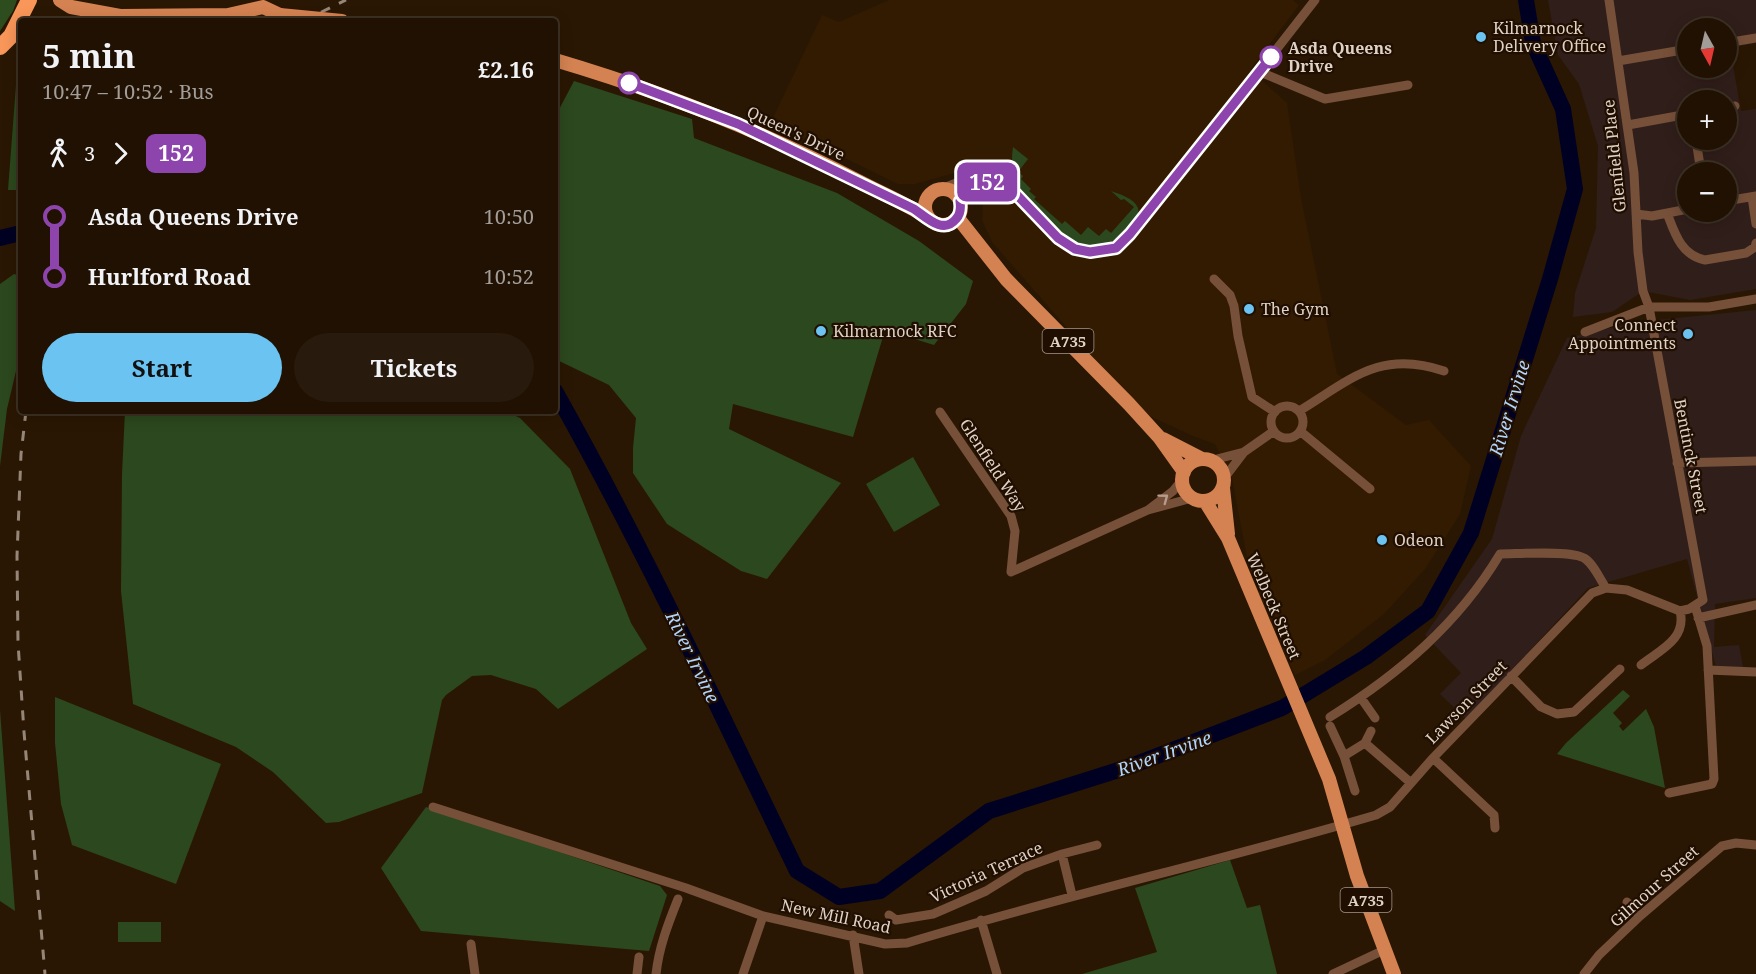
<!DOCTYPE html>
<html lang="en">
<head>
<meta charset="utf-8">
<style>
  :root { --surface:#201102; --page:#281a0c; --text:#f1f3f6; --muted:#a29d99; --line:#3d3124; --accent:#6ac3f1 }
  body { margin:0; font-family:"Noto Serif",serif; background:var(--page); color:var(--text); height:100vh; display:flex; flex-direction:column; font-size:22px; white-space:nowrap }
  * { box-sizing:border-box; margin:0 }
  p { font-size:20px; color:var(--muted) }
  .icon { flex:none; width:33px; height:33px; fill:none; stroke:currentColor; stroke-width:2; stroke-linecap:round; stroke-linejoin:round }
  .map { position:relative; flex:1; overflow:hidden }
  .drawer { position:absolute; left:18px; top:18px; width:540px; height:396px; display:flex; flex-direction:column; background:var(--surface); border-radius:6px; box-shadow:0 3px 15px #0003,0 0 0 2px var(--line) }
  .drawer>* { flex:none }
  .badge { padding:0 12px; border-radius:9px; font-size:21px; line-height:39px }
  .needle { width:39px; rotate:172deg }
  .fabs { position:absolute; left:1677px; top:18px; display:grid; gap:12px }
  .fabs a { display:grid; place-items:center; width:60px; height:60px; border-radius:50%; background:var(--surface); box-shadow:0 3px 15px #0003,0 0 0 2px var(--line); font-size:30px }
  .map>.badge { position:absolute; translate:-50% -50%; box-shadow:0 0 0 3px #fff }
  .legs { display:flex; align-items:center; gap:9px; height:66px; padding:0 24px; font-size:20px }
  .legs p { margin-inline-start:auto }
  .summary { display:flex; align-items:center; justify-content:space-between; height:102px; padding:0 24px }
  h1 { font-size:33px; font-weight:700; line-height:45px }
  .cta { display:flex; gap:12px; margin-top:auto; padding:12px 24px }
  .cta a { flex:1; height:69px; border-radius:36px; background:var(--accent); color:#111; font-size:24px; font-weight:700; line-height:69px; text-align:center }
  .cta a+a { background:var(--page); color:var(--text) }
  ul { padding:0 24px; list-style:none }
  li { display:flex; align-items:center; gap:21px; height:60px; font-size:22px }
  li i { display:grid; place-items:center; width:9px; height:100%; margin:0 8px; background:currentColor }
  li i::after { content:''; width:15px; height:15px; margin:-8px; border:4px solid; border-radius:50%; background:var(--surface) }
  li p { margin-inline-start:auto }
  li:first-child i { background:linear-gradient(#0000 50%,currentColor 0) }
  li:last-child i { background:linear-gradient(currentColor 50%,#0000 0) }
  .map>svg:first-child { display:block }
  .built { fill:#331b01 }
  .industrial { fill:#301e1a; fill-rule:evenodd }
  .green { fill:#2c481e }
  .forest { fill:#2e4d1e }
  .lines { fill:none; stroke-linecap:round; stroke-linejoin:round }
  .river { stroke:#000122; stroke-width:16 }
  .street { stroke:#775039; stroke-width:9 }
  .primary { stroke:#d48251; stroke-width:14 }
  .highway { stroke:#f99659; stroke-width:16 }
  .rail { stroke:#968677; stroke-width:3; stroke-dasharray:10 10; stroke-linecap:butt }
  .primary-bridge { stroke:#d48251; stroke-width:14 }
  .oneway { stroke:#b59d8d }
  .line-1-casing { stroke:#fff; stroke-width:14 }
  .line-1 { stroke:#8e44ad; stroke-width:9 }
  .poi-dot { fill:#6ac3f1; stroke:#200e00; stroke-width:2 }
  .stop-1-dot { fill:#fff; stroke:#8e44ad; stroke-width:3 }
  .labels { text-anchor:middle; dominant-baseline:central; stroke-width:4.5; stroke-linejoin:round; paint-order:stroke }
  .shield { fill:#200e00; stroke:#a5968a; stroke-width:1.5 }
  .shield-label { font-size:15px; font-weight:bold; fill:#ded1c5 }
  .poi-label { font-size:16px; fill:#ded1c5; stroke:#200e00; text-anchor:start }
  .stop-label { font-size:16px; font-weight:bold; fill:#ded1c5; stroke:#200e00; text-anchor:start }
  .street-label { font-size:16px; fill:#ded1c5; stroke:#200e00 }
  .water-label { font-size:18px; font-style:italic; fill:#b1d5fc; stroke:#200e00 }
</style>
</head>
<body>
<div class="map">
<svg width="1756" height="974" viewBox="0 0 1756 974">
  <rect width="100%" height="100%" fill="#2a1703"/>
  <!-- built -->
  <path class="built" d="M889,0H1293L1299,5L1250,70L1287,103L1301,198L1337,374L1406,425L1429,420L1471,466L1460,514L1425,569L1384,614L1325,660L1295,675L1260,602L1246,552L1232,478L1215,444L1193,436L1141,412L992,242L982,220L983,198L965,170L915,184H898L771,122L822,15L839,22Z"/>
  <!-- industrial -->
  <path class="industrial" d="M1548,0H1756V43L1730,48L1741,111L1756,109V289L1690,300L1643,291L1612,312L1573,317L1575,293L1596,228L1598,146L1579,84L1558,55ZM1688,28H1726V68H1688ZM1688,100H1726V140H1688ZM1688,172H1726V212H1688Z
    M1756,310V598L1715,604L1714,647L1739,645L1743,667H1716L1687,559L1588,588L1466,719L1440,694L1461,673L1425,635L1492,539L1521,436L1567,338L1637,322Z"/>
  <!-- green -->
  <path class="green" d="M21,79V190H8L16,85Z
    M574,81L692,119L694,138L837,193L919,241L973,281L966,304L934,345L885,330L853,437L733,404L729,429L841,483L767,579L741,571L667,524L633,473V448L636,418L609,385L555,359V117Z
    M1013,147L1028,159L1018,172L1023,176L1021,179L1031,189L1029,191L1036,197L1034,199L1062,224L1065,221L1081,235L1088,227L1099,236L1106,229L1111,233L1134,207L1124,199L1121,200L1111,191C1119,194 1134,198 1138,208C1140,216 1133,222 1128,227C1093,268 1065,237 1037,208C1017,188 1009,175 1013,147Z
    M14,274L21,276V350L7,409L0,466V284Z
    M125,411H505L520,418L570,469L631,623L647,649L558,709L536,689L491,675L472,676L446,695L442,700L422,793L339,822L326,823L273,772L236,747L133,704L121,591L122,474Z
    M913,457L940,505L894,532L866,484Z
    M1623,690L1630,696L1613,713L1622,723L1619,726L1623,731L1646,709L1654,727L1665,788L1557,754L1566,743Z
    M55,697L221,764L176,884L72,845L61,804L55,743Z
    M0,710L15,911L0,901Z
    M426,807L660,886L667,895L649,951L421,931L381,868Z
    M1230,860L1247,908L1260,905L1277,974H1082L1157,952L1135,888Z
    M118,922H161V942H118Z"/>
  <!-- forest -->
  <path class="forest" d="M0,0H17L13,11L0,31Z"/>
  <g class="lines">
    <!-- river -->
    <path class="river" d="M0,238L21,233
      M555,391C643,547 719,710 797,871L839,897L880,891L989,811L1131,766L1282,708L1366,657L1428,611L1471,533L1550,279L1575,189L1563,109L1533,43L1526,0"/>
    <!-- street -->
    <path class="street" d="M1726,43L1756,38
      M1618,61L1688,49
      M1260,72L1325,99L1408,85
      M1726,107L1735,106
      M1628,125L1688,114
      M1696,140L1701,172
      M994,171L1057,238L1075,249L1090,252L1116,248L1162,196L1315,0
      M939,190L966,179L976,173L994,171
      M1752,197L1756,224
      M960,201L985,184L994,171
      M1726,201L1756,196
      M1667,213C1675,234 1681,255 1705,260L1746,253L1755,247L1756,243
      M1636,214L1652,216L1688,209
      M1214,279L1230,295L1234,306L1238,336L1252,397L1275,412
      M1585,332L1649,307H1709L1756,299
      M1271 422a16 16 0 1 1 32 0a16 16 0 1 1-32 0Z
      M1299,411C1350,380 1380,349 1444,371
      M940,412L1011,516L1015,531L1011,572
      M1300,431L1370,489
      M1213,460L1244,452
      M1677,463L1756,461
      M1225,477L1244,452L1274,431
      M1182,480L1173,491L1148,510L1192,498
      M1011,572L1148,510
      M1698,618L1756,605
      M1641,665C1660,650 1687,639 1680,611
      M1708,670L1756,672
      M1511,676L1541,707L1557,714L1574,712L1620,669
      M1361,698L1375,718
      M1330,717C1399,674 1458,624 1500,554C1518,554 1571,550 1584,558C1593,563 1600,579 1606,588L1627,590L1680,611L1689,609L1703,600L1649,307L1643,291L1638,252L1634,173L1609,0
      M1330,726L1344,756L1355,791
      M1365,743L1371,731
      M1344,756L1365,743L1411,783
      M1433,758L1494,815L1495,828
      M1669,793L1712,784L1714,779L1707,646L1695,606
      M433,807L686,888L763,916L885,944L907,943C1062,896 1220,861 1376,815L1390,807L1433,758L1592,593L1606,588
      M1062,854L1072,895
      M1627,902L1640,916
      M889,915L896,920L933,914L986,891L1023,868L1062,854L1097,845
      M981,920L997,974
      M853,935L859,974
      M471,944L475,974
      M637,974L639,957
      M656,974C659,947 668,924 678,899
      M743,974L763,916
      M1333,974L1384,950
      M1584,974L1599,955L1640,916L1722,846L1736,843L1756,845"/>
    <!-- primary -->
    <path class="primary" d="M60,0L71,7L120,16L228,15L263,7L280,15
      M555,60C660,91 762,131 860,182C883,194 907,204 928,218
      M925 207a18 18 0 1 1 36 0a18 18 0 1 1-36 0Z
      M958,218L1006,279L1129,404L1159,437L1184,472
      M1163,439L1202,459
      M1182 480a21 21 0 1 1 42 0a21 21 0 1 1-42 0Z
      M1223,488L1228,534
      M1205,501L1228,538L1329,779L1357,876L1394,974"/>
    <!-- highway -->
    <path class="highway" d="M0,47L11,36L29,0"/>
    <!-- rail -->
    <path class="rail" d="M303,21L346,0
      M26,411L21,454L17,556L18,643L24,732L45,974"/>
    <!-- primary-bridge -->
    <path class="primary-bridge" d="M280,15L342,21"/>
  </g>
  <!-- one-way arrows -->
  <defs><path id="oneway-chevron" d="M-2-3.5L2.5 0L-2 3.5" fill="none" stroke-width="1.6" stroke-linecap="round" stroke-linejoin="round" transform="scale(1.5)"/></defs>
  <use class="oneway" href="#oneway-chevron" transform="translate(1164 498) rotate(-37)"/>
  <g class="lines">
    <!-- line-1 casing -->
    <g class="line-1-casing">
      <path id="line-1" d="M629,83L738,124L914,209C926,217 943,235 956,219C961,214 961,208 960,201L985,184L994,171L1058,238L1075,249L1090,252L1116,248L1130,234L1271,57"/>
    </g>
    <!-- line-1 -->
    <use href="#line-1" class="line-1"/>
  </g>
  <!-- markers -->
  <g class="poi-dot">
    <circle cx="1481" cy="37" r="6"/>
    <circle cx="1249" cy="309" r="6"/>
    <circle cx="821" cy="331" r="6"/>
    <circle cx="1688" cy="334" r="6"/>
    <circle cx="1382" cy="540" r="6"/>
  </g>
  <g class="stop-1-dot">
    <circle cx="1271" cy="57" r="10"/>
    <circle cx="629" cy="83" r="10"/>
  </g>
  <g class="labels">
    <!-- shield labels -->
    <g class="shield">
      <rect x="1042.5" y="329" width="51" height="24" rx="4.5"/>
      <rect x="1340.5" y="888" width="51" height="24" rx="4.5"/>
    </g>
    <g class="shield-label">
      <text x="1068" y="341">A735</text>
      <text x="1366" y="900">A735</text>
    </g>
    <!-- poi labels -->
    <g class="poi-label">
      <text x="1493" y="28">Kilmarnock<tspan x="1493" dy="18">Delivery Office</tspan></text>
      <text x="1261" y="309">The Gym</text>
      <text x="1676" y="325" text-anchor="end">Connect<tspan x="1676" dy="18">Appointments</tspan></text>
      <text x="833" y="331">Kilmarnock RFC</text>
      <text x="1394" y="540">Odeon</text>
    </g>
    <!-- stop labels -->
    <g class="stop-label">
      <text x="1288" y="48">Asda Queens<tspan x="1288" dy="18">Drive</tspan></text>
    </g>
    <!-- street labels -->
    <g class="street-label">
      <text transform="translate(796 133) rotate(25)">Queen's Drive</text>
      <text transform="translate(1614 156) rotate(-96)">Glenfield Place</text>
      <text transform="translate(1691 456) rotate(79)">Bentinck Street</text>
      <text transform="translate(993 465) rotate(57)">Glenfield Way</text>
      <text transform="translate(1274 606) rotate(67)">Welbeck Street</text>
      <text transform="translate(1466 702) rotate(-46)">Lawson Street</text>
      <text transform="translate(986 872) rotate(-25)">Victoria Terrace</text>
      <text transform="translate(1654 886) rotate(-42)">Gilmour Street</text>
      <text transform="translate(836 916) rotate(12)">New Mill Road</text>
    </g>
    <!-- water labels -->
    <g class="water-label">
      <text transform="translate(1509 408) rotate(-73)">River Irvine</text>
      <text transform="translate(693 657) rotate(64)">River Irvine</text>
      <text transform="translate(1164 753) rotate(-20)">River Irvine</text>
    </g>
  </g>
</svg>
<div class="fabs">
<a><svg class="needle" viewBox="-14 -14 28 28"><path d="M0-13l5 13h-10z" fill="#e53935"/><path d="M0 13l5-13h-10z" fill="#a29d99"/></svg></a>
<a>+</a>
<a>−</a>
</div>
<b class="badge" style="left:987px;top:182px;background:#8e44ad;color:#fff">152</b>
<section class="drawer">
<div class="summary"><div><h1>5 min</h1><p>10:47 – 10:52 · Bus</p></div><b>£2.16</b></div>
<div class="legs"><svg class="icon" aria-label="walk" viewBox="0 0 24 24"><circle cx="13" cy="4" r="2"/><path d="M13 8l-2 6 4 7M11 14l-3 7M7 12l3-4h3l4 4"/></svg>3<svg class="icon" aria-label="forward" viewBox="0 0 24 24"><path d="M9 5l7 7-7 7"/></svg><b class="badge" style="background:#8e44ad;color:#fff">152</b></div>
<ul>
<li><i style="color:#8e44ad"></i><b>Asda Queens Drive</b><p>10:50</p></li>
<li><i style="color:#8e44ad"></i><b>Hurlford Road</b><p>10:52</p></li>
</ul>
<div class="cta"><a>Start</a><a>Tickets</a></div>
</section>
</div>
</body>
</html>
